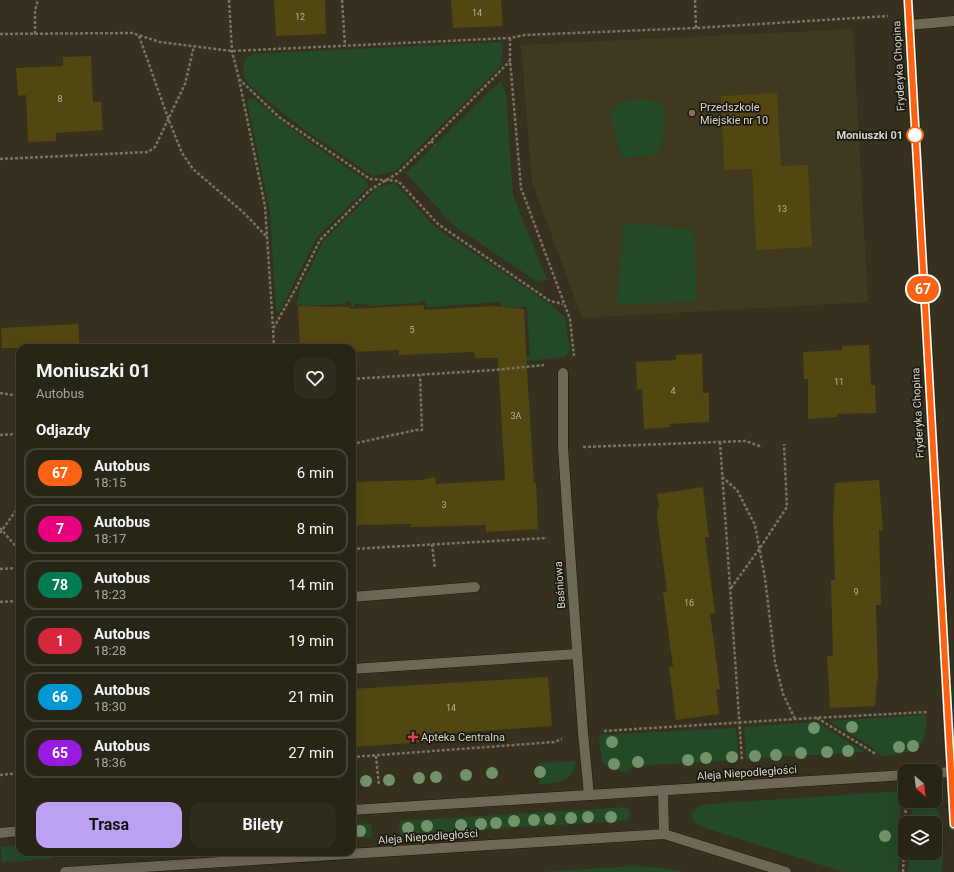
<!DOCTYPE html>
<html lang="pl">
<head>
<meta charset="utf-8">
<style>
  :root { --surface:#282516; --page:#302d1f; --text:#f1f3f6; --muted:#a5a5a1; --line:#444235; --accent:#bca0f2 }
  body { margin:0; font-family:Roboto,sans-serif; background:var(--page); color:var(--text); height:100vh; display:flex; flex-direction:column; font-size:15px; white-space:nowrap }
  * { box-sizing:border-box; margin:0 }
  p { font-size:13px; color:var(--muted) }
  .icon { flex:none; width:22px; height:22px; fill:none; stroke:currentColor; stroke-width:2; stroke-linecap:round; stroke-linejoin:round }
  .map { position:relative; flex:1; overflow:hidden }
  .side { position:absolute; left:16px; top:344px; width:340px; height:512px; display:flex; flex-direction:column; background:var(--surface); border-radius:12px; box-shadow:0 4px 16px #0002,0 0 0 1px var(--line) }
  .side>* { flex:none }
  .badge { padding:0 8px; border-radius:13px; font-size:14px; line-height:26px }
  .needle { width:26px; rotate:152deg }
  .tools { position:absolute; left:898px; top:764px; display:grid; gap:8px }
  .tools a { display:grid; place-items:center; width:44px; height:44px; border-radius:8px; background:var(--surface); box-shadow:0 4px 16px #0002,0 0 0 1px var(--line); font-size:20px }
  .map>.badge { position:absolute; translate:-50% -50%; box-shadow:0 0 0 2px #fff }
  h2 { padding:0 20px; font-size:15px; line-height:36px }
  .round { display:grid; place-items:center; flex:none; width:42px; height:42px; border-radius:12px; background:var(--page) }
  .overview { display:flex; align-items:center; justify-content:space-between; height:68px; padding:0 20px }
  h1 { font-size:19px; font-weight:700; line-height:30px }
  .button { display:flex; gap:8px; margin-top:auto; padding:8px 20px }
  .button a { flex:1; height:46px; border-radius:12px; background:var(--accent); color:#111; font-size:16px; font-weight:700; line-height:46px; text-align:center }
  .button a+a { background:var(--page); color:var(--text) }
  ul { padding:0; list-style:none }
  li { display:flex; align-items:center; gap:12px; height:50px; margin:0 8px 6px; padding:0 12px; border:2px solid var(--line); border-radius:12px }
  li div { flex:1 }
  li b { display:block; font-size:15px }
  li em { font-style:normal }
  li .badge { min-width:44px; font-weight:700; text-align:center }
  .map>svg:first-child { display:block }
  .built { fill:#3e391f }
  .green { fill:#244927 }
  .building { fill:#524611 }
  .lines { fill:none; stroke-linecap:round; stroke-linejoin:round }
  .service-casing { stroke:#1c1807; stroke-width:11 }
  .minor-casing { stroke:#1c1807; stroke-width:11 }
  .tertiary-casing { stroke:#1c1807; stroke-width:11 }
  .path { stroke:#777464; stroke-width:2.5; stroke-dasharray:3 2; stroke-linecap:butt }
  .service { stroke:#6e6955; stroke-width:10 }
  .minor { stroke:#6e6955; stroke-width:10 }
  .tertiary { stroke:#6e6955; stroke-width:10 }
  .tree { fill:#729269 }
  .line-casing { stroke:#fff; stroke-width:9 }
  .line { stroke:#ff6213; stroke-width:6 }
  .education-dot { fill:#8d6e63; stroke:#1a1910; stroke-width:1.5 }
  .stop-dot { fill:#fff; stroke:#ff6213; stroke-width:2 }
  .health-dot { fill:#e0444e; stroke:#1a1910; stroke-width:1.5 }
  .labels { text-anchor:middle; dominant-baseline:central; stroke-width:3.5; stroke-linejoin:round; paint-order:stroke }
  .number-label { font-size:9px; fill:#b6b19b }
  .street-label { font-size:11px; fill:#d7d5c9; stroke:#1a1910 }
  .poi-label { font-size:11px; fill:#d7d5c9; stroke:#1a1910; text-anchor:start }
  .stop-label { font-size:11px; font-weight:bold; fill:#d7d5c9; stroke:#1a1910; text-anchor:end }
</style>
</head>
<body>
<div class="map">
<svg width="954" height="872" viewBox="0 0 954 872">
  <rect width="100%" height="100%" fill="#35311e"/>
  <!-- built -->
  <path class="built" d="M853,29L868,302L582,318L532,182L521,45Z"/>
  <!-- green -->
  <path class="green" d="M502,42C503,52 504,59 499,68L395,171L373,176C335,150 295,126 261,95C257,91 249,86 246,80C241,71 243,58 253,54Z
    M501,82L506,94L513,195L547,280L536,281L453,225L406,173L491,90Z
    M254,98C289,130 328,154 367,181L368,187L317,237L280,311L276,312L270,213L247,100Z
    M638,98L663,103L665,125L659,154L622,158L609,111L623,101Z
    M395,183L435,227L551,305L565,317L570,350L565,357L498,364V357H530L527,307L521,306V309L519,308L518,307H503L502,309L501,302L426,307L425,301H419V303L369,306L368,304H354V307H351V302H345V304L302,306V304L296,305L301,286L324,240L378,187Z
    M625,223L694,229L697,301L617,305L623,228Z
    M926,715C928,753 913,752 881,756L873,748L829,721Z
    M817,722L865,752L746,759L744,727Z
    M736,728L739,760L633,766L627,772C618,771 607,769 602,761L599,735Z
    M576,761C573,783 557,783 539,784L538,763Z
    M901,791L898,872H844L702,827L695,822L691,814L699,806L709,804Z
    M912,801H933L940,815L943,862L941,872H908L909,853H935V823H911Z
    M626,807L629,810L631,817L627,820L622,821L400,835L399,821Z
    M371,823L372,837L352,839V824Z
    M20,845V852H52L53,859L2,862L1,847Z
    M81,852H158L81,857Z
    M635,866L660,868L687,872H540Z"/>
  <!-- building -->
  <path class="building" d="M274,0H325L326,34L276,36Z
    M451,0H501L503,26L453,28Z
    M91,56L93,102H101L103,130L56,133V141L28,142L26,95L18,96L16,68L63,66V57Z
    M777,93L781,166L808,165L812,247L756,250L752,169L724,170L721,96Z
    M424,305V310L493,306L524,309L528,387L534,483H536L538,529L486,532V525L411,527V524L352,525V482L421,480L435,477L436,484L505,480L498,358H475L474,352L399,355V350L352,352V348H300L298,306L350,307V309Z
    M78,324L80,348H2L1,328Z
    M869,345L871,385H875L876,413L837,414V417L808,419V379H804L803,352L842,350V346Z
    M702,354L703,393H709V422L670,424V427L644,429L642,389H637L636,362L676,360V355Z
    M879,480L883,530H879L881,605H876L878,681H877L875,706L830,708L827,656H833L831,580H835L833,517L835,483Z
    M703,487L705,507L709,537H705L715,613H710L720,689L716,690L719,714L676,720L669,667H673L663,592H667L657,515L659,505L657,494Z
    M548,677L552,726L427,735V742L352,747V689Z"/>
  <g class="lines">
    <!-- service casing -->
    <g class="service-casing">
      <path id="service" d="M352,597L475,587
        M352,669L577,654"/>
    </g>
    <!-- minor casing -->
    <g class="minor-casing">
      <path id="minor" d="M908,0L951,772
        M909,25L954,21
        M563,373V447L569,537L583,733L589,795"/>
    </g>
    <!-- tertiary casing -->
    <g class="tertiary-casing">
      <path id="tertiary" d="M935,773L951,772L954,825
        M663,790L664,834
        M352,810L905,775
        M0,833L20,831
        M65,872L664,834L786,872"/>
    </g>
    <!-- path -->
    <path class="path" d="M229,0L232,51L239,79L265,206L273,328
      M342,0L345,45
      M695,0L696,28
      M0,34L132,33L160,42L232,51L510,38L525,35L696,28L888,16
      M35,34V10L38,0
      M139,36L168,118L182,153L193,169L244,213L267,237
      M510,38V60L521,188L570,319L574,356
      M239,79L279,117L370,179L398,181L438,224L550,301L563,304
      M431,141L435,145
      M0,159L148,152L155,147L185,84L194,46
      M274,348L273,329L296,288L320,240L370,190L398,173L431,141L510,61
      M352,379L495,370L544,365
      M0,393L20,396
      M0,435L20,434
      M352,442L357,443L416,430H422L420,375
      M720,442L742,760
      M583,447L746,441L762,447
      M722,477L737,490L755,525L765,578L775,662L783,694L795,719
      M0,528L20,551
      M0,533L20,505
      M432,544L435,569
      M352,549L547,538
      M0,569L20,568
      M731,588L760,548L787,507L784,444
      M0,602L20,601
      M817,718L876,754
      M604,731L795,719L927,712
      M376,756L379,786
      M352,757L554,742L562,739
      M0,775L20,773
      M905,823L906,801
      M903,872L905,828"/>
    <!-- service -->
    <use href="#service" class="service"/>
    <!-- minor -->
    <use href="#minor" class="minor"/>
    <!-- tertiary -->
    <use href="#tertiary" class="tertiary"/>
  </g>
  <!-- trees -->
  <g class="tree">
    <circle cx="852" cy="727" r="6"/>
    <circle cx="814" cy="728" r="6"/>
    <circle cx="612" cy="742" r="6"/>
    <circle cx="913" cy="746" r="6"/>
    <circle cx="899" cy="747" r="6"/>
    <circle cx="848" cy="751" r="6"/>
    <circle cx="827" cy="752" r="6"/>
    <circle cx="801" cy="753" r="6"/>
    <circle cx="776" cy="755" r="6"/>
    <circle cx="755" cy="756" r="6"/>
    <circle cx="732" cy="757" r="6"/>
    <circle cx="706" cy="758" r="6"/>
    <circle cx="688" cy="760" r="6"/>
    <circle cx="638" cy="762" r="6"/>
    <circle cx="614" cy="764" r="6"/>
    <circle cx="540" cy="772" r="6"/>
    <circle cx="492" cy="773" r="6"/>
    <circle cx="466" cy="775" r="6"/>
    <circle cx="436" cy="777" r="6"/>
    <circle cx="419" cy="778" r="6"/>
    <circle cx="389" cy="780" r="6"/>
    <circle cx="366" cy="781" r="6"/>
    <circle cx="588" cy="817" r="6"/>
    <circle cx="611" cy="817" r="6"/>
    <circle cx="571" cy="818" r="6"/>
    <circle cx="550" cy="819" r="6"/>
    <circle cx="534" cy="820" r="6"/>
    <circle cx="514" cy="821" r="6"/>
    <circle cx="496" cy="823" r="6"/>
    <circle cx="481" cy="824" r="6"/>
    <circle cx="461" cy="825" r="6"/>
    <circle cx="427" cy="826" r="6"/>
    <circle cx="408" cy="828" r="6"/>
    <circle cx="360" cy="831" r="6"/>
    <circle cx="885" cy="836" r="6"/>
  </g>
  <g class="lines">
    <!-- line casing -->
    <g class="line-casing">
      <path id="line" d="M908,0L954,824"/>
    </g>
    <!-- line -->
    <use href="#line" class="line"/>
  </g>
  <!-- markers -->
  <circle class="education-dot" cx="692" cy="113" r="4"/>
  <circle class="stop-dot" cx="915" cy="135" r="8"/>
  <path class="health-dot" d="M411 731h4v4h4v4h-4v4h-4v-4h-4v-4h4z"/>
  <g class="labels">
    <!-- number labels -->
    <g class="number-label">
      <text x="477" y="13">14</text>
      <text x="300" y="17">12</text>
      <text x="60" y="99">8</text>
      <text x="782" y="209">13</text>
      <text x="412" y="330">5</text>
      <text x="839" y="382">11</text>
      <text x="673" y="391">4</text>
      <text x="516" y="416">3A</text>
      <text x="444" y="505">3</text>
      <text x="856" y="592">9</text>
      <text x="689" y="603">16</text>
      <text x="451" y="708">14</text>
    </g>
    <!-- street labels -->
    <g class="street-label">
      <text transform="translate(899 66) rotate(-93)">Fryderyka Chopina</text>
      <text transform="translate(918 413) rotate(-93)">Fryderyka Chopina</text>
      <text transform="translate(560 585) rotate(-94)">Baśniowa</text>
      <text transform="translate(747 773) rotate(-4)">Aleja Niepodległości</text>
      <text transform="translate(428 837) rotate(-4)">Aleja Niepodległości</text>
    </g>
    <!-- poi labels -->
    <g class="poi-label">
      <text x="700" y="107">Przedszkole<tspan x="700" dy="13">Miejskie nr 10</tspan></text>
      <text x="421" y="737">Apteka Centralna</text>
    </g>
    <!-- stop labels -->
    <g class="stop-label">
      <text x="903" y="135">Moniuszki 01</text>
    </g>
  </g>
</svg>
<div class="tools">
<a><svg class="needle" viewBox="-14 -14 28 28"><path d="M0-13l5 13h-10z" fill="#e53935"/><path d="M0 13l5-13h-10z" fill="#a5a5a1"/></svg></a>
<a><svg class="icon" aria-label="layers" viewBox="0 0 24 24"><path d="M12 4l9 5-9 5-9-5zM3 14l9 5 9-5"/></svg></a>
</div>
<b class="badge" style="left:923px;top:289px;background:#ff6213;color:#fff">67</b>
<section class="side">
<div class="overview"><div><h1>Moniuszki 01</h1><p>Autobus</p></div><a class="round"><svg class="icon" aria-label="heart" viewBox="0 0 24 24"><path d="M12 20l-8-8c-3-5 5-10 8-4 3-6 11-1 8 4z"/></svg></a></div>
<h2>Odjazdy</h2>
<ul>
<li><span class="badge" style="background:#ff6213;color:#fff">67</span><div><b>Autobus</b><p>18:15</p></div><em>6 min</em></li>
<li><span class="badge" style="background:#e6007e;color:#fff">7</span><div><b>Autobus</b><p>18:17</p></div><em>8 min</em></li>
<li><span class="badge" style="background:#017b52;color:#fff">78</span><div><b>Autobus</b><p>18:23</p></div><em>14 min</em></li>
<li><span class="badge" style="background:#d7263d;color:#fff">1</span><div><b>Autobus</b><p>18:28</p></div><em>19 min</em></li>
<li><span class="badge" style="background:#0098d4;color:#fff">66</span><div><b>Autobus</b><p>18:30</p></div><em>21 min</em></li>
<li><span class="badge" style="background:#991bdf;color:#fff">65</span><div><b>Autobus</b><p>18:36</p></div><em>27 min</em></li>
</ul>
<div class="button"><a>Trasa</a><a>Bilety</a></div>
</section>
</div>
</body>
</html>
